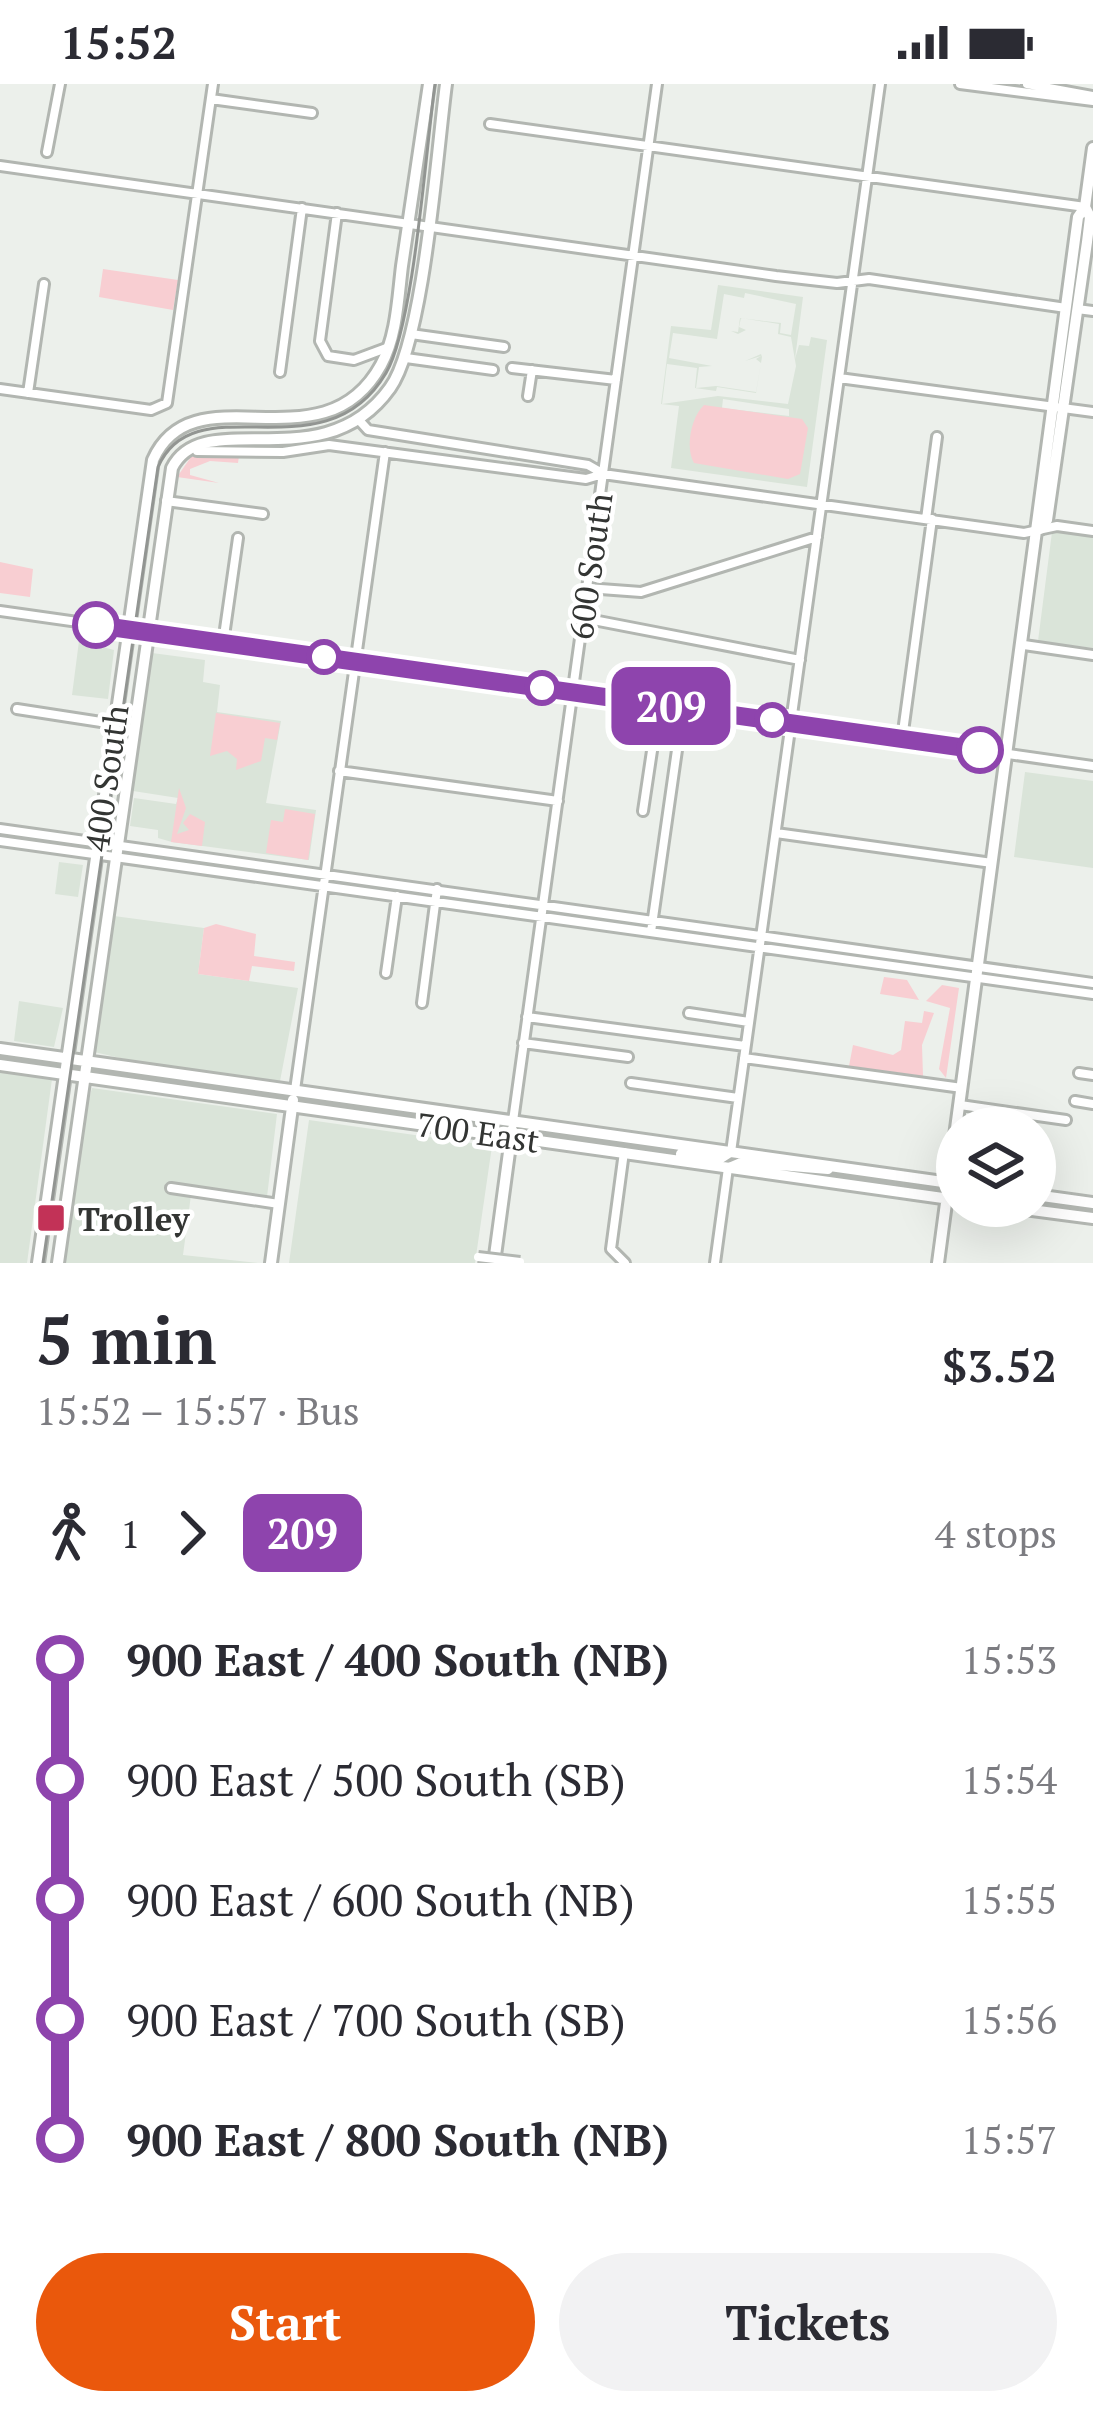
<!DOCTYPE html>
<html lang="en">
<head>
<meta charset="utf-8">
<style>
  :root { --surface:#fff; --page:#f2f2f3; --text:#2b2b33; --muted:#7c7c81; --accent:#ea580c }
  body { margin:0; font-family:"PT Serif",serif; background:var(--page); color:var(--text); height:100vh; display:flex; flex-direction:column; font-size:45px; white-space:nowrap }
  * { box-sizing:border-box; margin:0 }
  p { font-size:39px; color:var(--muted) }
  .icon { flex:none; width:66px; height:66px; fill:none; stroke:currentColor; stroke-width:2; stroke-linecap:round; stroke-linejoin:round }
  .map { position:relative; height:1179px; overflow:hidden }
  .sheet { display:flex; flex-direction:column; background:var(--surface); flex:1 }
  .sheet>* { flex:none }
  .badge { padding:0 24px; border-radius:18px; font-size:42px; line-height:78px }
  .tools { position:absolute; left:936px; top:1023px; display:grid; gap:24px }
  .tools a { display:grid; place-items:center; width:120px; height:120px; border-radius:50%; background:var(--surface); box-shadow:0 12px 48px #0002; font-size:60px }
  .map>.badge { position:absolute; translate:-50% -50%; box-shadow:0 0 0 6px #fff }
  .legs { display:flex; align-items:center; gap:18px; height:132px; padding:0 36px; font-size:39px }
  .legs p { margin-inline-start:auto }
  .head { display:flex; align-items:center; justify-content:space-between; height:204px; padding:0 36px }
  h1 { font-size:66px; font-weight:700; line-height:90px }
  .action { display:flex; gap:24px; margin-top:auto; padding:24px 36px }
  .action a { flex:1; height:138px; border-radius:72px; background:var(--accent); color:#fff; font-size:48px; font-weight:700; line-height:138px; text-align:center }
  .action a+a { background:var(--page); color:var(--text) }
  ul { padding:0 36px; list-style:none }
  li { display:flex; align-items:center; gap:42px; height:120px; font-size:45px }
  li i { display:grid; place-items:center; width:18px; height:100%; margin:0 15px; background:currentColor }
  li i::after { content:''; width:30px; height:30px; margin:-15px; border:9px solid; border-radius:50%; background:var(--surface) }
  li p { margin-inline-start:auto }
  li:first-child i { background:linear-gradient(#0000 50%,currentColor 0) }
  li:last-child i { background:linear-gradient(currentColor 50%,#0000 0) }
  .status { display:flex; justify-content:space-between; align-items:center; height:84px; padding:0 60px; background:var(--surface); direction:ltr }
  .status svg { height:33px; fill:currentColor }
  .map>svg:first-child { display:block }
  .built { fill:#dae4d9; fill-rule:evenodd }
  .green { fill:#f8ced2 }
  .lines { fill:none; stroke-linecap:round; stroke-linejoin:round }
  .minor-casing { stroke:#b2b6b1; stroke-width:14 }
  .major-casing { stroke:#b2b6b1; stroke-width:16 }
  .minor { stroke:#fff; stroke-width:8 }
  .major { stroke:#fff; stroke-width:10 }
  .tram { stroke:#929592; stroke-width:3 }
  .minor-bridge-casing { stroke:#b2b6b1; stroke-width:14; stroke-linecap:butt }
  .minor-bridge { stroke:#fff; stroke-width:8 }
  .line-1-casing { stroke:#fff; stroke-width:27 }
  .line-1 { stroke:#8e44ad; stroke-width:18 }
  .stop-1-dot { fill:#fff; stroke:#8e44ad; stroke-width:6 }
  .poi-dot { fill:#c23257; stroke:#fff; stroke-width:4.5 }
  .labels { text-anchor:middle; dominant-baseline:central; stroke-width:9; stroke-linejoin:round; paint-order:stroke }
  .street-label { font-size:33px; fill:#333533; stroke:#fff }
  .poi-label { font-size:33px; font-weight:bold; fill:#333533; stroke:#fff; text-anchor:start }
</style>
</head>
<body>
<div class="status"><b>15:52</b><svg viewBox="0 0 49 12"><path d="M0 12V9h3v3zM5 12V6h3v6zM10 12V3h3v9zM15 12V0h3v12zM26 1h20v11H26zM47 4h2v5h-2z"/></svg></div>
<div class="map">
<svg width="1093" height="1179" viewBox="0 0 1093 1179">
  <rect width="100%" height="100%" fill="#ecf0eb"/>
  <!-- built -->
  <path class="built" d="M718,201L803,213L795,275L799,261L809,262L811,253L827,256L807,403L671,384L679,322L661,320L671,242L711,246ZM745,209L796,220L791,251L780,249L781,239L740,234L738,248L731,247L738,250L746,246L739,243L741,234L779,240L778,250L791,253L796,282L788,320L718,312L662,320L667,280L697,284L695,304L716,307L717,303L756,309L762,273L761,270L745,277L761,272L756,275L761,279L756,308L716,302L696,304L699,283L712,282L669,274L673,249L717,255L724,210L744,214ZM723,315L789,325V332L722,324Z
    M1052,448L1093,453V564L1038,557Z
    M79,557L114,566L108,615L72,611Z
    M152,569L205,576L203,598L220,601L217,628L281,637L266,719L316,726L309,776L172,758L158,754V746L130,742L134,714L176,720L178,714L133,707Z
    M1025,688L1093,697V784L1014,773Z
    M59,778L83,781L78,813L55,810Z
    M114,832L204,844L198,890L298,904L280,997L155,982L94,968Z
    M19,917L63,924L54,963L14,957Z
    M0,988L52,995L27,1179H0Z
    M92,1004L277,1030L266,1121L191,1111L183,1171L258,1179H63L81,1046Z
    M309,1036L492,1062L475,1179H289Z"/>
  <!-- green -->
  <path class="green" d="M103,185L178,196L173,226L99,213Z
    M704,321L802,335L808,344L800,390L788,395L694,379C685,364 691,333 704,321Z
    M239,372L238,379L210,377L190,385V391L219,399L177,393L191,373Z
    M0,478L33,485L30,513L0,509Z
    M216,629L280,639L277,656L265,654L261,677L236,686L237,675L227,667L210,672Z
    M179,704L186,724L177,750L189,746L183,739L190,730L205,738L202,762L171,758Z
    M285,725L315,730L308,776L266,769L271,736L283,738Z
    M216,840L256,850L254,872L295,878L294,887L252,882L249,897L198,890L204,844Z
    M884,893L907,896L919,916L880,910Z
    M942,901L959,904L946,994L939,985L950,924L926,917Z
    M924,927L934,929L922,961L923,992L849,982L853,961L893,971L901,966L905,937L922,939Z"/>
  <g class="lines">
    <!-- minor casing -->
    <g class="minor-casing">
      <path id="minor" d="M960,0L1093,17
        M1027,0L1093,12
        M211,15L312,29
        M490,40L1085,123
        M47,68L60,0
        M0,82L776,192L837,199L869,195L1066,224
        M337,129L320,257L328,272L354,276L389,263
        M1077,225L1093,227
        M411,250L504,263
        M406,274L493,286
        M512,284L616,296
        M280,288L302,124
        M839,294L1093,328
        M0,305L151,326L167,319L213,0
        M28,309L44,200
        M528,312L532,286
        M358,335L368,346L588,381L602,389
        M197,367L283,368L329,361L586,395L603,390L1024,449L1057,442L1093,447
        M166,417L263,430
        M926,435L937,353
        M587,504L641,508L817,453
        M0,527L1093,682
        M583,534L800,576
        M223,559L238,454
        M1024,561L1093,571
        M17,625L114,640
        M902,655L932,435
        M339,687L558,717
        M643,727L659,620
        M0,745L1093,899
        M776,749L992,779
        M0,757L1093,910
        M651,848L683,624
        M386,889L397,812
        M422,919L437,805
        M689,929L749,938
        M527,933L745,962
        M523,959L628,973
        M744,974L962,1004
        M1079,989L1093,991
        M631,999L738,1014
        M295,1006L385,368
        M1075,1017L1093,1020
        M960,1021L1066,1036
        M513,1037L657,0
        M624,1068L611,1165L625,1179
        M731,1068L880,0
        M171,1104L279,1120
        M715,1179L728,1084"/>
    </g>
    <!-- major casing -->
    <g class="major-casing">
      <path id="major" d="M1040,445L1047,436L1087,158L1090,133L1085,123
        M0,965L957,1100
        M0,981L957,1116
        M681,1070L719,1075L730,1068
        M729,1084L743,1078L828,1085
        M1035,1111L1093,1119
        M1001,1122L1093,1134
        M38,1179L153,376C194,284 323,387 381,281C397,252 398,214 402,182C411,122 420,61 429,0
        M58,1179L172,384C204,320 323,398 390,304C424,257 437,67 446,0
        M271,1179L293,1016
        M494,1179L512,1046
        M938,1179L1078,133L1085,123L1093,64"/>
    </g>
    <!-- minor -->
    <use href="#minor" class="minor"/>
    <!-- major -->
    <use href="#major" class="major"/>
    <!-- tram -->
    <path class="tram" d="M43,1179L158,383C196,297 324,394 386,289C414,242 426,63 435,0"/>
    <!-- minor-bridge casing -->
    <g class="minor-bridge-casing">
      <path id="minor-bridge" d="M478,1173L520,1178"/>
    </g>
    <!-- minor-bridge -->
    <use href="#minor-bridge" class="minor-bridge"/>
  </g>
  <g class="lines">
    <!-- line-1 casing -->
    <g class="line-1-casing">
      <path id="line-1" d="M96,541L980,666"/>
    </g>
    <!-- line-1 -->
    <use href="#line-1" class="line-1"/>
  </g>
  <!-- markers -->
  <g class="stop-1-dot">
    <circle cx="96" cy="541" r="21"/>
    <circle cx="324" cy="573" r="15"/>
    <circle cx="542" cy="604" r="15"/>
    <circle cx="772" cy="636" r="15"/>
    <circle cx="980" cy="666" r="21"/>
  </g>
  <rect class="poi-dot" x="36" y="1119" width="30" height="30" rx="6"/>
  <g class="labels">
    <!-- street labels -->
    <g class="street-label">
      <text transform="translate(590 482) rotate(-82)">600 South</text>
      <text transform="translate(106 694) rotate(-82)">400 South</text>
      <text transform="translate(478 1048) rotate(8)">700 East</text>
    </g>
    <!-- poi labels -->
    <g class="poi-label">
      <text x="78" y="1134">Trolley</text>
    </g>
  </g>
</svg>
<div class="tools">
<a><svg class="icon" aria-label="layers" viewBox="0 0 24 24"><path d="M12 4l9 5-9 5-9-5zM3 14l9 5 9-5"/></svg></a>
</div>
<b class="badge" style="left:671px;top:622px;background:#8e44ad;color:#fff">209</b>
</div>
<section class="sheet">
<div class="head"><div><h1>5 min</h1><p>15:52 – 15:57 · Bus</p></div><b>$3.52</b></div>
<div class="legs"><svg class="icon" aria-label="walk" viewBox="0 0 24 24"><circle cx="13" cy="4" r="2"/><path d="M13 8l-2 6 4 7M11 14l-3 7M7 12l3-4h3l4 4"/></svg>1<svg class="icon" aria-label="forward" viewBox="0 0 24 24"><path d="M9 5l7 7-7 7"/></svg><b class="badge" style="background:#8e44ad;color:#fff">209</b><p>4 stops</p></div>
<ul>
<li><i style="color:#8e44ad"></i><b>900 East / 400 South (NB)</b><p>15:53</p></li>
<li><i style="color:#8e44ad"></i><span>900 East / 500 South (SB)</span><p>15:54</p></li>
<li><i style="color:#8e44ad"></i><span>900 East / 600 South (NB)</span><p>15:55</p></li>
<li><i style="color:#8e44ad"></i><span>900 East / 700 South (SB)</span><p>15:56</p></li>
<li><i style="color:#8e44ad"></i><b>900 East / 800 South (NB)</b><p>15:57</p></li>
</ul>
<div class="action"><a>Start</a><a>Tickets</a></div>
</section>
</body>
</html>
